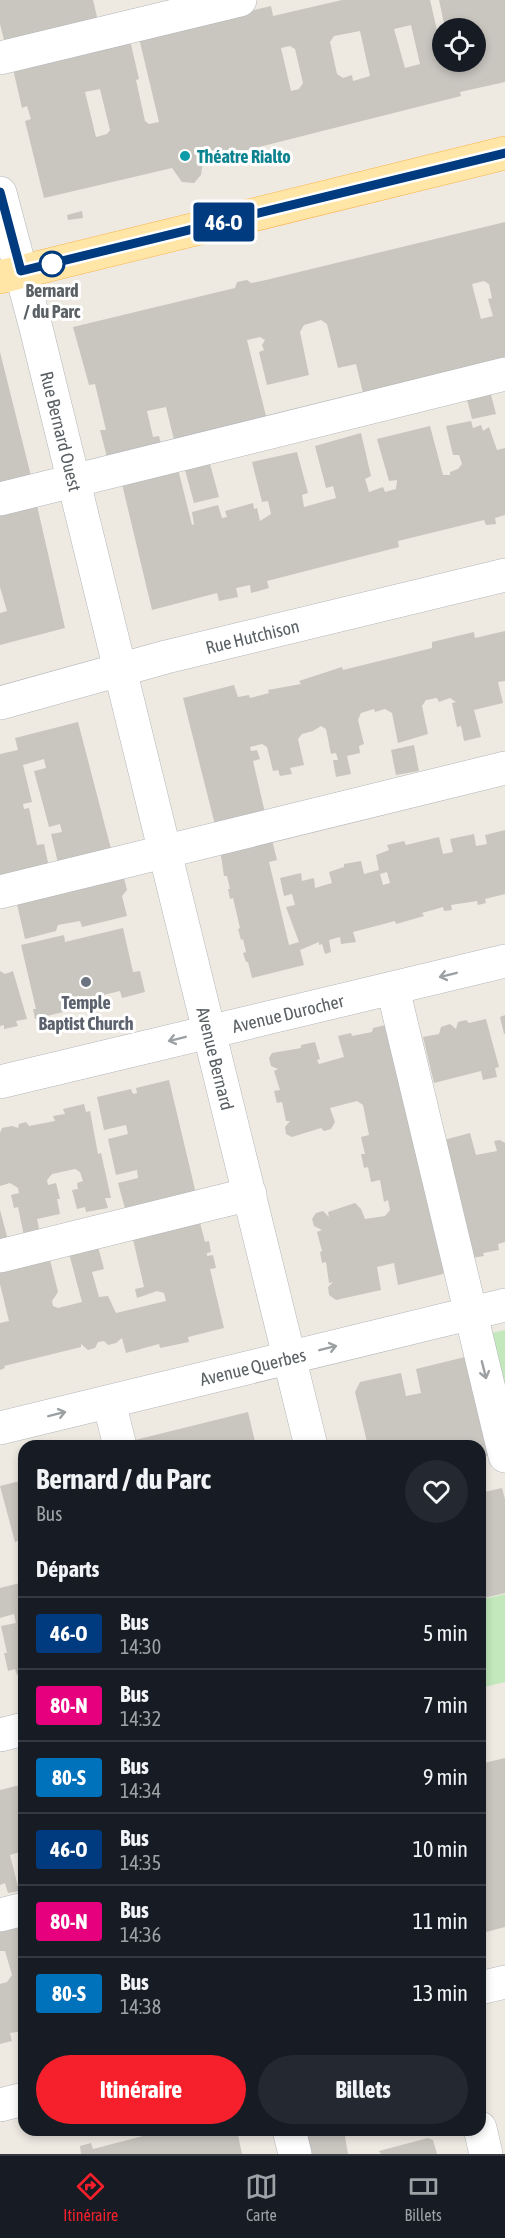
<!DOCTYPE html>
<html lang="fr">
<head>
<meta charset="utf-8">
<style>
  :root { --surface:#171b24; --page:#242831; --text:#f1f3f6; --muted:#9ea1a6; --line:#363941; --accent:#f6202c }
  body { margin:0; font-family:"Asap Condensed",sans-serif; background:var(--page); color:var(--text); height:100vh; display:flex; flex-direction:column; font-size:22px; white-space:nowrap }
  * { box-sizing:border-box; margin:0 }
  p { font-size:20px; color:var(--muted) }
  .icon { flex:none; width:33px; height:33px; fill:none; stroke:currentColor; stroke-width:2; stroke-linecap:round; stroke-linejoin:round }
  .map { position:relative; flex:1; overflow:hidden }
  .panel { position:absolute; left:18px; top:1440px; width:468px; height:696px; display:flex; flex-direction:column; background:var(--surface); border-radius:18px; box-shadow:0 3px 9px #0003 }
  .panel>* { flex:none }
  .badge { padding:0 12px; border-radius:4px; font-size:21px; line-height:39px }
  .tools { position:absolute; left:432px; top:18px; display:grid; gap:12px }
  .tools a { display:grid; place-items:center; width:54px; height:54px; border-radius:50%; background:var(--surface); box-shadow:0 3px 9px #0003; font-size:30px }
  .map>.badge { position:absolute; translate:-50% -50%; box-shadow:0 0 0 3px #fff }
  h2 { padding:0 18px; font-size:22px; line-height:54px }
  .round { display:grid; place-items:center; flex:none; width:63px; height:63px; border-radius:32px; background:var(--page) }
  .head { display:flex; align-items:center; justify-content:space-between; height:102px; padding:0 18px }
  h1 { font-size:28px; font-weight:700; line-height:45px }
  .action { display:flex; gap:12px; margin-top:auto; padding:12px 18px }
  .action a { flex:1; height:69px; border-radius:36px; background:var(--accent); color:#fff; font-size:24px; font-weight:700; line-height:69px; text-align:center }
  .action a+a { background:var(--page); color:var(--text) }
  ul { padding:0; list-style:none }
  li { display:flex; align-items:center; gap:18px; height:72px; padding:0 18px; border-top:2px solid var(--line) }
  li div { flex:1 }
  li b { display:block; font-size:22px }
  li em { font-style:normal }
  li .badge { min-width:66px; font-weight:700; text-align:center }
  .tabs { display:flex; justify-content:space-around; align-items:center; height:84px; border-top:2px solid var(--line); background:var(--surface); font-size:16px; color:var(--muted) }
  .tabs a { display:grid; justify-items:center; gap:3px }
  .tabs .selected { color:var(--accent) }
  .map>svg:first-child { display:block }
  .green { fill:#c2e8bc }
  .building { fill:#c9c5bf; fill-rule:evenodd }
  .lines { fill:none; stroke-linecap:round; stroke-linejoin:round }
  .minor-casing { stroke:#b3b6ba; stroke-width:34 }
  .major-casing { stroke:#fcb44d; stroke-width:34 }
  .minor { stroke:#fff; stroke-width:33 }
  .major { stroke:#ffe5a6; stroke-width:33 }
  .oneway { stroke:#9ca0a2 }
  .line-casing { stroke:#fff; stroke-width:14 }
  .line { stroke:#003b80; stroke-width:9 }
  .culture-dot { fill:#0f9aa8; stroke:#fff; stroke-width:2 }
  .stop-dot { fill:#fff; stroke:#003b80; stroke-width:3 }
  .worship-dot { fill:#6b7280; stroke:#fff; stroke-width:2 }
  .labels { text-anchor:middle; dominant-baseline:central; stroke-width:6; stroke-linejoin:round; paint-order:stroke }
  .culture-label { font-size:18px; font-weight:bold; fill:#0d838f; stroke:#fff; text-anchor:start }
  .stop-label { font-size:18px; font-weight:bold; fill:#5a6064; stroke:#fff }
  .street-label { font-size:18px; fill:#5a6064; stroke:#fff }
  .worship-label { font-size:18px; font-weight:bold; fill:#5b616d; stroke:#fff }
</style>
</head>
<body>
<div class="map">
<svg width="505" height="2154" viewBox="0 0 505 2154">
  <rect width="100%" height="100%" fill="#eeeae2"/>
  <!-- green -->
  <path class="green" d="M505,1330V1426L482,1335Z
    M505,1594V1682L480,1688V1600Z"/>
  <!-- building -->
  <path class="building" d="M0,0H93L98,21L5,44L0,24Z
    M342,0H430L442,52V62H476V28H445L439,0H505V82L460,92L461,96L203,161L201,175L194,183L182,182L172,168L44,198L25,121L31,119L27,106L22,108L13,69L130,40L139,79L136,80L145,121L149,124L159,122L139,38L271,6L273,16ZM411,25L420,64L405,68L394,29ZM360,31L370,76L353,81L352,75L343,78L337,74L330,42L334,36ZM290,46L295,49L303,83L299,89L291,91L281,48ZM100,89L110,130L107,134L96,137L85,92Z
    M82,211L83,218L68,220L67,215Z
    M505,222V358L363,393L356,364L338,368L327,324L321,320L304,325L300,332L309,375L267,385L259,352L264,350L262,345L265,340L260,337L247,340L266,416L174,440L166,407L147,411L153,437L159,436L161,444L107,457L100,430H106L95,384L89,385L73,327L235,288L237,282L247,280L251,283L266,280ZM484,281L489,284L492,298L488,299L493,316L481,319L472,284Z
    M0,352L31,476L0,484Z
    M489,387L496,414L472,419L465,392Z
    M471,421L473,428L481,425L483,431L489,427L497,450L505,448V515L495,518L496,524L486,525L484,520L398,541L399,547L267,581L269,588L251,593L250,585L236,588L238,597L219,601L217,593L152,610L122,484L178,469L192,525L194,524L192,512L218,505L222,518L227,517L225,511L253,503L254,509L257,508L260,521L271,514L268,501L262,502L252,462L297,452L308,493L302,495L304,507L336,498L333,486L326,488L315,446L361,433L371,476L365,479L369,492L383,487L385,492L396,489L397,480L389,481L377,439L430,426L443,475H450V472L458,469L462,464L459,455H453L446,426Z
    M210,464L219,497L194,503L185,470Z
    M36,501L65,628L0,645V613L7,611L0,587V509Z
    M505,631V681L498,682L503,703L474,710L481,737L464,741L461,726L457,727L452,703L456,702L450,698L439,702L437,698L426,700L422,706L428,734L398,743L392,713L385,709L375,712L374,709L361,713L358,720L364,744L359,746L360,753L347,756L351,774L336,777L333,760H338L336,753L331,754L326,729L321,726L313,731L302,734L298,739L304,765L290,768L292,774L280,776L278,770L273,771L267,747L262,744L250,747L251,751L257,750L260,759L253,761L265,813L215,825L183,698L234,685L238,697L249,695L250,698L269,693L268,690L301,684L299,681L342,667L343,670L432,648V642L474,632L475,638Z
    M78,722L111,849L58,863L51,834L62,832L60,824L49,827L34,771L46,768L44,759L23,765L32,802L23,804L24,809L29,808L37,845L44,844L49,867L0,878V754L18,750L15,738Z
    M414,745L419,771L396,775L391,750Z
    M505,830V894L485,899L486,903L478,905L477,901L451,905L452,910L444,911L443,907L422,913L424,916L396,924L395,921L353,932L356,942L341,944L340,937L329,940L331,952L325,954L322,944L319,945V942L300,950L304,965L252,978L248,962H246L243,953L246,952L243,939L241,940L238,929L240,928L233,898L230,899L228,889H230L227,876H224L220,849L271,836L277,860L269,862L289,945L299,942L286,907L295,905L292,894L284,896L280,878L301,873L302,881L314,878L315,888L332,883L329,872L344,867V864L361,861L364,874L379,870L376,855L389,850L387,845L404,841L406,845L439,837L443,854L453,852L450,839L474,834L476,846L487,844L485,835ZM387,872L390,883L383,885L380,874Z
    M124,878L127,890L122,896L127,916L82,927L80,921L58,925L56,931L25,939L16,900Z
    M123,928L133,972L140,971L145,992L122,998L120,991L82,1000L83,1007L35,1019L33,1009H36L21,945L64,935L65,942Z
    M0,971L5,974L13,971L27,1019L16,1021L18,1026L4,1029V1025L0,1026Z
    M505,1015V1034H504L500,1017Z
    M486,1019L499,1067L495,1068L497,1077L483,1080L481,1071L434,1083L423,1037L439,1034L441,1027L450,1024L456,1029L458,1022L466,1020L469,1023Z
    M386,1025L446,1267L443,1274L398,1285L394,1263L377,1267L381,1290L336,1300L329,1295L328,1287L333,1282L329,1283L326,1262L322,1263L320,1252L322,1251L317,1232L322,1230L314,1226L312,1219L316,1213L323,1211L329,1217L328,1212L355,1203L361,1209L365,1219L385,1216L390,1210L388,1200L384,1202L380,1180L371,1182L368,1167L364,1168L361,1154H365L361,1137L369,1135L363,1105L357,1101L330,1108L335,1122L331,1129L324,1131L321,1128L292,1137L286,1134L285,1127L290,1121H286L282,1102L277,1103L274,1091L280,1090L274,1071L278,1069L271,1066L269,1058L272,1053L301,1048V1045L315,1042L320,1059L317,1060L319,1064L344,1057L338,1036L351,1033L352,1036L372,1032L373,1028Z
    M169,1080L197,1198L127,1216L118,1183L138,1178L137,1170L116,1175L108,1139L128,1134L126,1125L104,1130L97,1097L131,1089L133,1094L137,1093L136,1088Z
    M84,1104L86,1112L90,1111L98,1154L101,1153L111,1198H105L108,1208L86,1212L85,1207L77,1209L72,1190L78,1189L77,1183L83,1181L80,1172L75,1169L52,1174L47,1180L48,1185L56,1183L60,1199H57L60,1214L37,1219L40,1233L24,1236L18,1207L14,1208L11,1195L19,1193L18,1188L10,1183L0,1186V1133L2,1128L12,1126L18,1128L19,1124L26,1122L29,1126L55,1121L53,1116L65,1114L63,1109Z
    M470,1133L476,1155L497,1151L494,1141L500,1140L505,1143V1242L498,1244L499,1250L483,1253L484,1256L471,1258L444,1140Z
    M0,1210L8,1240L0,1241Z
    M199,1219L205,1242L209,1241L211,1252L207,1253V1256L213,1255L216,1268L210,1269L224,1328L188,1337L189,1342L160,1348L159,1344L126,1353L122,1338L116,1343L108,1345L104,1341L98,1342L95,1348L88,1350L81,1344V1347L4,1366L5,1368L0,1370V1323L9,1321L0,1284V1268L48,1252L58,1292L52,1301L53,1306L58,1308L82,1302L67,1246L96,1239L104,1269L92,1272L99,1297L108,1296L116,1313L166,1301L164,1293L157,1291L137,1298L135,1289L144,1287L132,1235Z
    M469,1356L495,1454L480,1458V1446H368L355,1392L360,1382L401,1373L406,1396L421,1393L416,1369Z
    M248,1412L256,1446H132L131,1441Z
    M24,1480V1539L15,1542L0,1486Z
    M502,1488L505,1499V1593L480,1599V1493Z
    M24,1582V1673L17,1675L15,1669L8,1671L4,1653H7L1,1626L16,1623L14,1614L0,1618V1588Z
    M505,1758V1927L486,1932L480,1907V1764Z
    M24,1784V1851L10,1855L19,1891L8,1893L5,1883L0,1885V1790Z
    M24,1925V2031L10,2033L12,2041L0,2044V1984L7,1982L12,1975L5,1951H0V1932Z
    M166,2130H237L242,2154H81L80,2146L91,2143L93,2149Z
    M300,2130H354V2131L348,2132L345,2137L348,2154H306Z
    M428,2138L433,2140L437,2154H381L379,2151Z"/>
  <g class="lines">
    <!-- minor casing -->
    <g class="minor-casing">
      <g id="minor">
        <path d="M0,58L240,0"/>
        <path id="s1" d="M0,193L36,328L311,1446"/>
        <path d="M0,499L505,374"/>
        <path id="s2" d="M0,703L166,657L505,575"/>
        <path d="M0,892L505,768"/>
        <path d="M393,989L505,1456"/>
        <path id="s3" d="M0,1082L505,961"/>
        <path d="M0,1256L250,1194"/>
        <path d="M109,1402L120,1446"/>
        <path id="s4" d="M0,1428L505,1305"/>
        <path d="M0,1735L24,1729"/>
        <path d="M0,1915L24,1909"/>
        <path d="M480,1988L505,1982"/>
        <path d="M0,2105L24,2099"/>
        <path d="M480,2128L486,2154"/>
        <path d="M289,2130L295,2154"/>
      </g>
    </g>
    <!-- major casing -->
    <g class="major-casing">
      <path id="major" d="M0,277L505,153"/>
    </g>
    <!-- minor -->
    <use href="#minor" class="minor"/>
    <!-- major -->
    <use href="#major" class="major"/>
  </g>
  <!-- one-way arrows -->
  <defs><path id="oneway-shaft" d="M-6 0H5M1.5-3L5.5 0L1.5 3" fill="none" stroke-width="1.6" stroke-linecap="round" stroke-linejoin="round" transform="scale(1.5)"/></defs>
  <g class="oneway">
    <use href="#oneway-shaft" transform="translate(448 975) rotate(166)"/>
    <use href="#oneway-shaft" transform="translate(177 1039) rotate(166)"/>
    <use href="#oneway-shaft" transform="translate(328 1348) rotate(-14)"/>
    <use href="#oneway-shaft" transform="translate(484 1370) rotate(76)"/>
    <use href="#oneway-shaft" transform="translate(57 1414) rotate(-14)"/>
  </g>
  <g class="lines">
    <!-- line casing -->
    <g class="line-casing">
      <path id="line" d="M0,192L21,271L505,153"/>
    </g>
    <!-- line -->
    <use href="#line" class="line"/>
  </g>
  <!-- markers -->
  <circle class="culture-dot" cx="185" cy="156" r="6"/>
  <circle class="stop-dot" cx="52" cy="264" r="12"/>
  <circle class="worship-dot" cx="86" cy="982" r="6"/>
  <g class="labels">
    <!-- culture labels -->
    <g class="culture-label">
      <text x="197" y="156">Théatre Rialto</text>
    </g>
    <!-- stop labels -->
    <g class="stop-label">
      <text x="52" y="290">Bernard<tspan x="52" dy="21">/ du Parc</tspan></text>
    </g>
    <!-- street labels -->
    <g class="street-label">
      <text stroke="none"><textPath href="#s1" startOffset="246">Rue Bernard Ouest</textPath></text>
      <text stroke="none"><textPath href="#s2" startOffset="261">Rue Hutchison</textPath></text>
      <text stroke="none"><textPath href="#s3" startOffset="296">Avenue Durocher</textPath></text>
      <text stroke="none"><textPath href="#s1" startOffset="892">Avenue Bernard</textPath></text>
      <text stroke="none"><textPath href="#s4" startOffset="260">Avenue Querbes</textPath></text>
    </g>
    <!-- worship labels -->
    <g class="worship-label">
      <text x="86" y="1002">Temple<tspan x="86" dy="21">Baptist Church</tspan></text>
    </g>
  </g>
</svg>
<div class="tools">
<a><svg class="icon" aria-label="locate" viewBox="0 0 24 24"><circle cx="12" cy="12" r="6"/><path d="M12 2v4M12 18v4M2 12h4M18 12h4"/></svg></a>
</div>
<b class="badge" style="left:224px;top:222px;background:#003b80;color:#fff">46-O</b>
<section class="panel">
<div class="head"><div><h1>Bernard / du Parc</h1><p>Bus</p></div><a class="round"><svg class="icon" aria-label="heart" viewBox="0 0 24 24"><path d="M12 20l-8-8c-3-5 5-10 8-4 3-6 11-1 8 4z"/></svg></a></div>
<h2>Départs</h2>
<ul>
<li><span class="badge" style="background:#003b80;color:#fff">46-O</span><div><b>Bus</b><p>14:30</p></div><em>5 min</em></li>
<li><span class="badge" style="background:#e6007e;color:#fff">80-N</span><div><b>Bus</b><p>14:32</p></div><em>7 min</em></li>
<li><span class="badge" style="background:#0072bc;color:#fff">80-S</span><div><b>Bus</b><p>14:34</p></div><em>9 min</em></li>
<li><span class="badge" style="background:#003b80;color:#fff">46-O</span><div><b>Bus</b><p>14:35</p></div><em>10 min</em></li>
<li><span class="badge" style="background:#e6007e;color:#fff">80-N</span><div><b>Bus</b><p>14:36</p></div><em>11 min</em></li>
<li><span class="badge" style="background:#0072bc;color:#fff">80-S</span><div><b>Bus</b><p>14:38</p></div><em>13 min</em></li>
</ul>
<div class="action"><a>Itinéraire</a><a>Billets</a></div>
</section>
</div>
<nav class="tabs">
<a class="selected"><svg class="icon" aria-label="directions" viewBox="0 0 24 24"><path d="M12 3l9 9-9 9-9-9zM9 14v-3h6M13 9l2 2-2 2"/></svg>Itinéraire</a>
<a><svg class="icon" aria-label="map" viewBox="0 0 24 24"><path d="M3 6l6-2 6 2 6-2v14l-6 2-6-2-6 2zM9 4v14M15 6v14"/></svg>Carte</a>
<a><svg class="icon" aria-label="tickets" viewBox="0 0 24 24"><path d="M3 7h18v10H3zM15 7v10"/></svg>Billets</a>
</nav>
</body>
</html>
